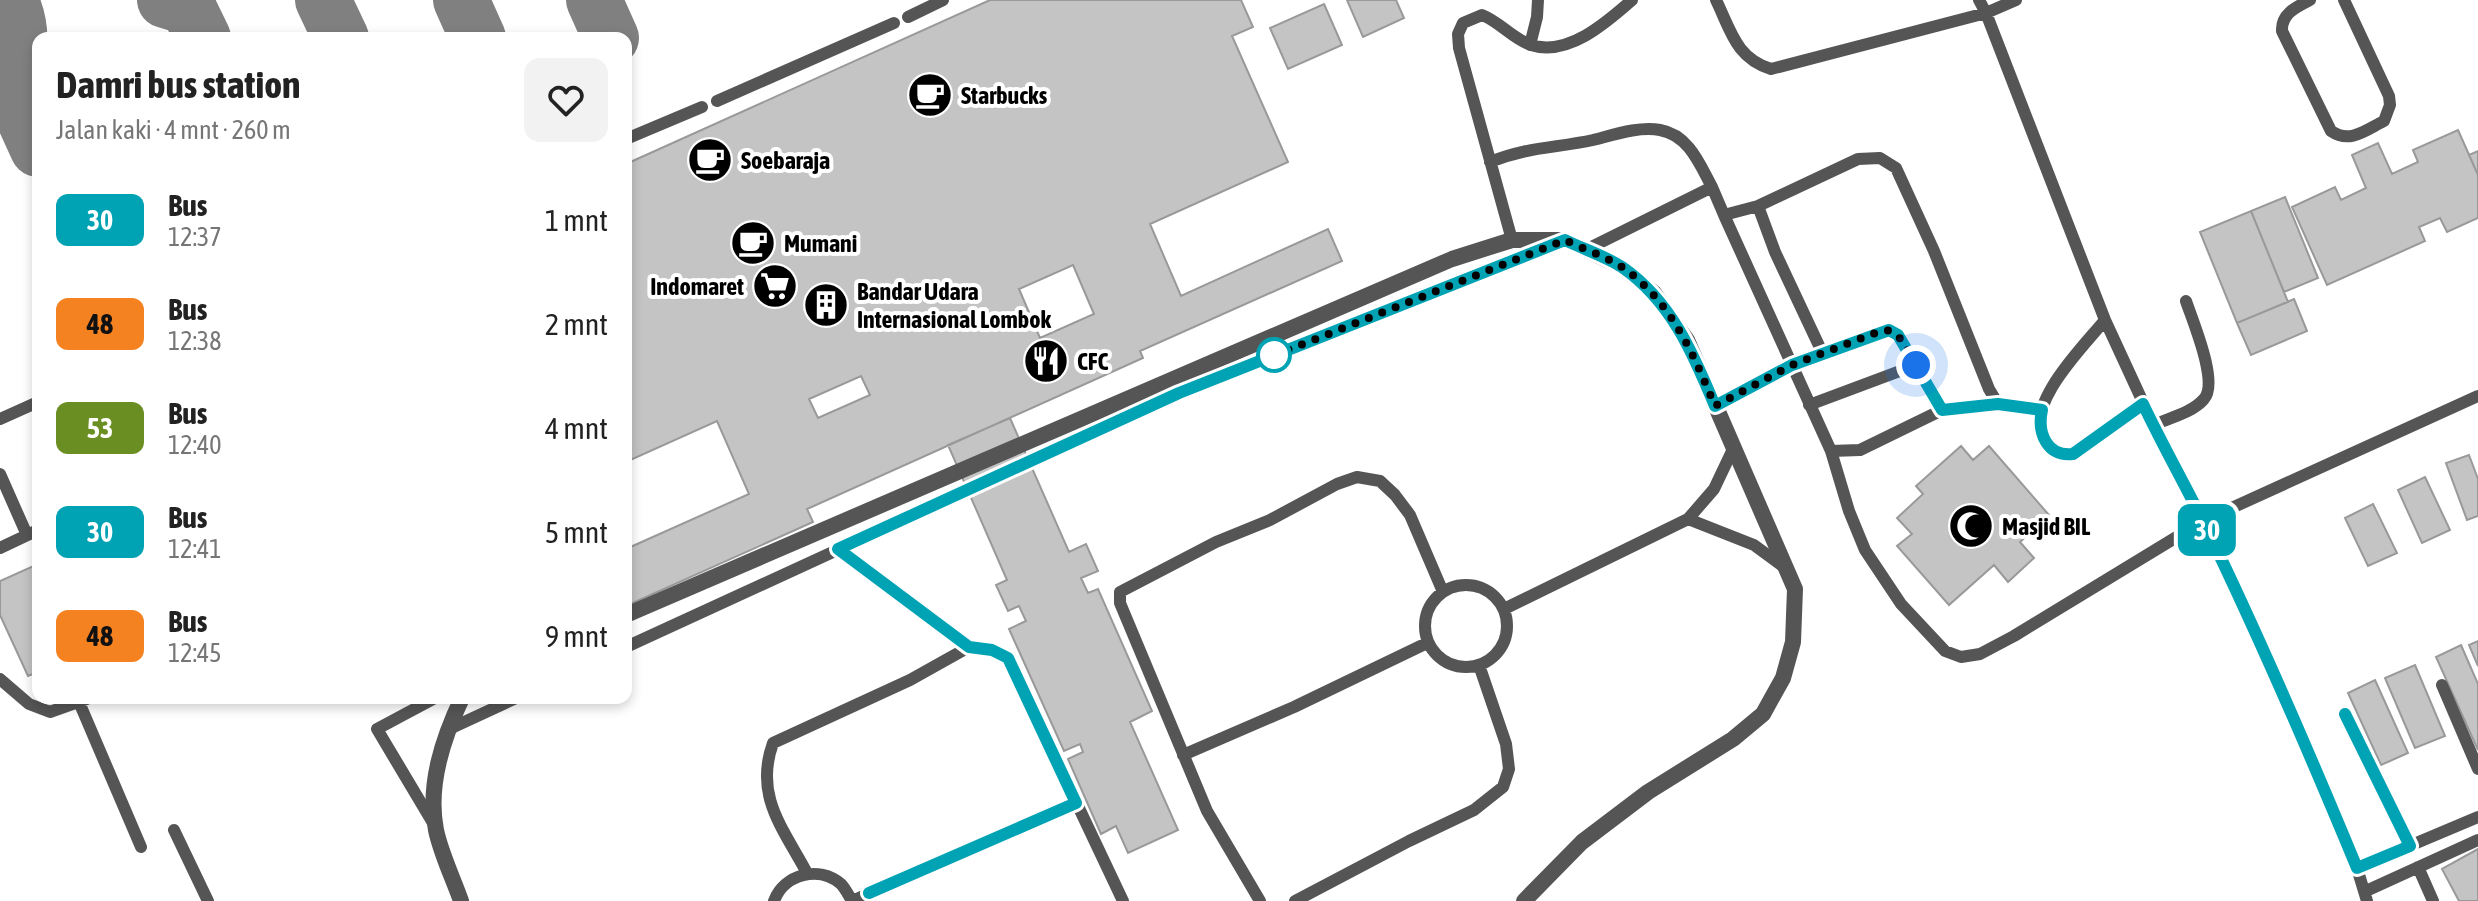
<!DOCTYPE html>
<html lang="id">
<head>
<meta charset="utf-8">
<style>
  :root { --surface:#fff; --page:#f2f2f2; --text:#222; --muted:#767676 }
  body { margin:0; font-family:"Asap Condensed",sans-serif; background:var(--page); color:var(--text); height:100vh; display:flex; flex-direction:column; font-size:30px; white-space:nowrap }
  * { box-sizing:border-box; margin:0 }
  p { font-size:26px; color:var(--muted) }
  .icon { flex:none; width:44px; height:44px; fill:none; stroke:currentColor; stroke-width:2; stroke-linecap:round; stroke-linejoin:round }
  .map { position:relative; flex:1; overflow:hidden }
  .panel { position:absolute; left:32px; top:32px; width:600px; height:672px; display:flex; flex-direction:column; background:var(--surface); border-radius:16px; box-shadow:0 4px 12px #0003 }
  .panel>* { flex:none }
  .badge { padding:0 16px; border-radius:12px; font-size:28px; line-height:52px }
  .you { position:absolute; width:40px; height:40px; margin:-20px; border:6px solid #fff; border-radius:50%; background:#1a73e8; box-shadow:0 0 0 12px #1a73e833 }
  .map>.badge { position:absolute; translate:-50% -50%; box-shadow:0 0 0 4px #fff }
  .round { display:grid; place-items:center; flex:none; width:84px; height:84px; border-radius:16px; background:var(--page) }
  .summary { display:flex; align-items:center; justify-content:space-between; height:136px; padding:0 24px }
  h1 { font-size:38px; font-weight:700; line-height:60px }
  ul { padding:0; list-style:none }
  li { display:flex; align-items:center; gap:24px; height:104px; padding:0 24px }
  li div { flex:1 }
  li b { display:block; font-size:30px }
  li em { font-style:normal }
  li .badge { min-width:88px; font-weight:700; text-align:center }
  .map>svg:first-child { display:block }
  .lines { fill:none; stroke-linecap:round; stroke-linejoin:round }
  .taxiway { stroke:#808080; stroke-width:56 }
  .building { fill:#c4c4c4; stroke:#999; stroke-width:2; fill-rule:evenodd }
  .service { stroke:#555; stroke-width:12 }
  .tertiary { stroke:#555; stroke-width:16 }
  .line-casing { stroke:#fff; stroke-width:18 }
  .line { stroke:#00a3b4; stroke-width:12 }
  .walk { stroke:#000; stroke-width:8; stroke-dasharray:0 14.4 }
  .stop-dot { fill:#fff; stroke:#00a3b4; stroke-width:4 }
  .labels { text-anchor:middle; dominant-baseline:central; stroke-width:8; stroke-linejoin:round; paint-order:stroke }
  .poi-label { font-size:24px; font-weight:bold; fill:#000; stroke:#fff; text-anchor:start }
</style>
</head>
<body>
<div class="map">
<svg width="2478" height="901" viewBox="0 0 2478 901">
  <rect width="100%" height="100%" fill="#fff"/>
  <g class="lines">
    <!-- taxiway -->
    <path class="taxiway" d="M10,0C25,29 20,58 10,88L38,149
      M165,0L188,7L203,38
      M323,0L341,38
      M461,0L478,38
      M594,0L611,38"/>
  </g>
  <!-- building -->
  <path class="building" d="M990,0H1241L1253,27L1232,36L1288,162L1150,224L1181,296L1328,229L1342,261L1140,351L1143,358L807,509L813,522L626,606V549L749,494L717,421L626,462V164ZM1073,265L1094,314L1040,338L1019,289ZM861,376L870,395L818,418L809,399Z
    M1347,0H1396L1404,18L1363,37Z
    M1324,4L1342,45L1288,69L1270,28Z
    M2458,130L2478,175V218L2447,232L2440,218L2419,227L2425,241L2327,285L2292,207L2335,187L2341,200L2366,188L2352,155L2378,143L2392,174L2418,162L2413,150Z
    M2478,151V175L2469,155Z
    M2285,197L2318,278L2284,292L2251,211Z
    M2251,211L2288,302L2237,323L2200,232Z
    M2294,299L2307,331L2251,355L2237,323Z
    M1010,418L1069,552L1086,544L1098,571L1081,578L1088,593L1098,589L1152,711L1130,722L1178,830L1128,853L1116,826L1101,834L1068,759L1083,752L1080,744L1064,751L1009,629L1026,621L1019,606L1008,611L996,585L1007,580L948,445Z
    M1961,446L1973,460L1989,446L2049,515L2020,542L2034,558L2008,582L1994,565L1949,605L1897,546L1912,534L1897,518L1923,494L1916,486Z
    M2469,455L2478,479V516L2467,520L2446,463Z
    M2425,477L2450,530L2422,543L2398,490Z
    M2373,504L2397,553L2368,566L2345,518Z
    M38,564V672L28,676L0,615V581Z
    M2478,641V666L2469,645Z
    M2461,645L2478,684V750L2436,657Z
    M2415,665L2445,736L2415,748L2385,678Z
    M2375,680L2408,753L2381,765L2348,693Z
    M2478,849V901H2459L2442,869Z"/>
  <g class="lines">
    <!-- service -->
    <path class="service" d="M1716,0C1731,31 1736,58 1771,69L1986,13L1979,0
      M2016,0L1986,13L2105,320L2171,463L2203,521L2303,739L2357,868L2367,901
      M2310,0C2296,7 2281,14 2282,31L2331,131C2350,144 2366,130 2384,121L2390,105L2389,96L2344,0
      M908,17L943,0
      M1530,45L1537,17L1538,0
      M717,101L894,23
      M626,139L702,107
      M1490,162C1526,147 1556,148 1593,140C1613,135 1639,126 1660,130C1689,135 1700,165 1712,187
      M1758,206L1775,252L1822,352
      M1512,240L1459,48L1458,34L1463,23L1482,15C1500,22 1513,39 1531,45C1568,57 1607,22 1632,0
      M1585,250L1712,187L1724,215
      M2105,320C2084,346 2024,404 2043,440C2046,445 2053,450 2057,453L2073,454L2143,404
      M1998,404L1942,410L1860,450L1831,451L1724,215L1758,206L1858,159L1880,158L1896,168L1934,251L1989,389L1998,404L2042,410
      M1809,405L1916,365
      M1715,406L1792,365L1889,330L1898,335L1942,410
      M0,419L38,402
      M2153,425C2169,418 2192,413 2204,399C2219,383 2193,322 2186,301
      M1831,451L1849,511L1865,550L1901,604L1945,651L1961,657L1980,654L2014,636L2203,521L2478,396
      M0,474L27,535
      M1688,519L1754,545L1784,567
      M0,548L38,530
      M838,549L969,647
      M1425 626a41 41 0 1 1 82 0a41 41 0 1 1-82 0Z
      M1504,609L1688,519L1714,489L1733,449
      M626,647L1179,393L1558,242
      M0,679L29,704L50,712L89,698
      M2442,685L2478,769
      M79,702L141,847
      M2345,714L2410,846
      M447,730L516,698
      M1183,755L1294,707L1427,643
      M433,823L377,729L435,698
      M174,830L208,901
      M2418,867L2433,901
      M2357,868L2478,817
      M807,873C783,828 754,796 773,743L910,680L969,647H980L1000,653L1008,658L1123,901
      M2366,891L2478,840
      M774,901C784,874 819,865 841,884C845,888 849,896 852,901L1076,803
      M1260,901L1207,811L1120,603V592L1216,542L1270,520L1337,484L1357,477L1380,481L1395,495L1410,515L1443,592
      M1295,901L1409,841L1474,810L1503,787L1509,769L1506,744L1479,665"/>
    <!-- tertiary -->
    <path class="tertiary" d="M626,615L1452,259L1512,240H1565L1620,266L1654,293L1687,340L1795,589L1793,642L1783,678L1763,714L1733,739L1648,792L1582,842L1524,901
      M461,901C453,878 441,854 436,830C427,785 443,738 462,698"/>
  </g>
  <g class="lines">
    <!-- line casing -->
    <g class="line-casing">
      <path id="line" d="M869,893L1076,803L1008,658L992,650L969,647L838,549L1179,393L1565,240C1583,249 1605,256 1622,267C1671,301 1693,353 1715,406L1792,365L1889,330L1898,335L1942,410L1998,404L2042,410C2037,433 2047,457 2073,454L2143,404C2162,444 2184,483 2204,523C2259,636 2309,752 2357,868L2410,846L2345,714"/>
    </g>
    <!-- line -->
    <use href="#line" class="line"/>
    <!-- walk -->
    <path class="walk" d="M1274,355L1268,358L1565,240C1583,249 1605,256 1622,267C1671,301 1693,353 1715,406L1792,365L1883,330C1901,330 1907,351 1916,365"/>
  </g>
  <!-- icons -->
  <defs>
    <g id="cafe-disc" transform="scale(2.3)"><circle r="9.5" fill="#000" stroke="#fff"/><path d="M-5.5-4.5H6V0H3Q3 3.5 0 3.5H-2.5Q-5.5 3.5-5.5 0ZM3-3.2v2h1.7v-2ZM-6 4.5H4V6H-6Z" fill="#fff"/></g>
    <g id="supermarket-disc" transform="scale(2.3)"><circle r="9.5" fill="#000" stroke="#fff"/><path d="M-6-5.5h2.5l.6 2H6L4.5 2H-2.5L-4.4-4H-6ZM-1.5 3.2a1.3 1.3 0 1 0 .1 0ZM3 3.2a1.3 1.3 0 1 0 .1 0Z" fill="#fff"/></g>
    <g id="building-disc" transform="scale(2.3)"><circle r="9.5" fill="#000" stroke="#fff"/><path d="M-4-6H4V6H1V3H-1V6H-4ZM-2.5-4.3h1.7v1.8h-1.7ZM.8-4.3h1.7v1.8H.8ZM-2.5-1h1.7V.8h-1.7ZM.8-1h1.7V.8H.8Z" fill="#fff"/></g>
    <g id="restaurant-disc" transform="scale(2.3)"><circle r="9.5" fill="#000" stroke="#fff"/><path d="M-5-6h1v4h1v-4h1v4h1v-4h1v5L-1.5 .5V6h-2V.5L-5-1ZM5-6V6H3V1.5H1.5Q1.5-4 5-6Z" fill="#fff"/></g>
    <g id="mosque-disc" transform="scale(2.3)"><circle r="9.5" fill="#000" stroke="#fff"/><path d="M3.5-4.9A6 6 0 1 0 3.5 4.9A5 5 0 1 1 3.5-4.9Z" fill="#fff"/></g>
  </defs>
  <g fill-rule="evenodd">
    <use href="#cafe-disc" x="930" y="95"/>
    <use href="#cafe-disc" x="710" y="160"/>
    <use href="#cafe-disc" x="753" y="243"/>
    <use href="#supermarket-disc" x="775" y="286"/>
    <use href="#building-disc" x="826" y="305"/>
    <use href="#restaurant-disc" x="1046" y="361"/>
    <use href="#mosque-disc" x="1971" y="526"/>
  </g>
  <!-- markers -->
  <circle class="stop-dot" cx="1274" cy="355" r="16"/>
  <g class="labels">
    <!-- poi labels -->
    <g class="poi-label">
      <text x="961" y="95">Starbucks</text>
      <text x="741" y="160">Soebaraja</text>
      <text x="784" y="243">Mumani</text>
      <text x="744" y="286" text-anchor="end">Indomaret</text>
      <text x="857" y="291">Bandar Udara<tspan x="857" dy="28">Internasional Lombok</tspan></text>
      <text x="1077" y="361">CFC</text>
      <text x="2002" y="526">Masjid BIL</text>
    </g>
  </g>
</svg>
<div class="you" style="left:1916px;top:365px"></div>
<b class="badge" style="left:2207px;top:530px;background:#00a3b4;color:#fff">30</b>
<section class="panel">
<div class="summary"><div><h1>Damri bus station</h1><p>Jalan kaki · 4 mnt · 260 m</p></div><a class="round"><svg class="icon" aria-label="heart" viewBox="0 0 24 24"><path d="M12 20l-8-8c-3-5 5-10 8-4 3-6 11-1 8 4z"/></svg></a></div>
<ul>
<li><span class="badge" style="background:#00a3b4;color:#fff">30</span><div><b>Bus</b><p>12:37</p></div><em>1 mnt</em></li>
<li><span class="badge" style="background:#f58220;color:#111">48</span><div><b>Bus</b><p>12:38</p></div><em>2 mnt</em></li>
<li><span class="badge" style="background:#6b8e23;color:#fff">53</span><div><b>Bus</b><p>12:40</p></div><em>4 mnt</em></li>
<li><span class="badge" style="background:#00a3b4;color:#fff">30</span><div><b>Bus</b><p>12:41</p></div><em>5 mnt</em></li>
<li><span class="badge" style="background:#f58220;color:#111">48</span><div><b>Bus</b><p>12:45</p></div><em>9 mnt</em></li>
</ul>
</section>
</div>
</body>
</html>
